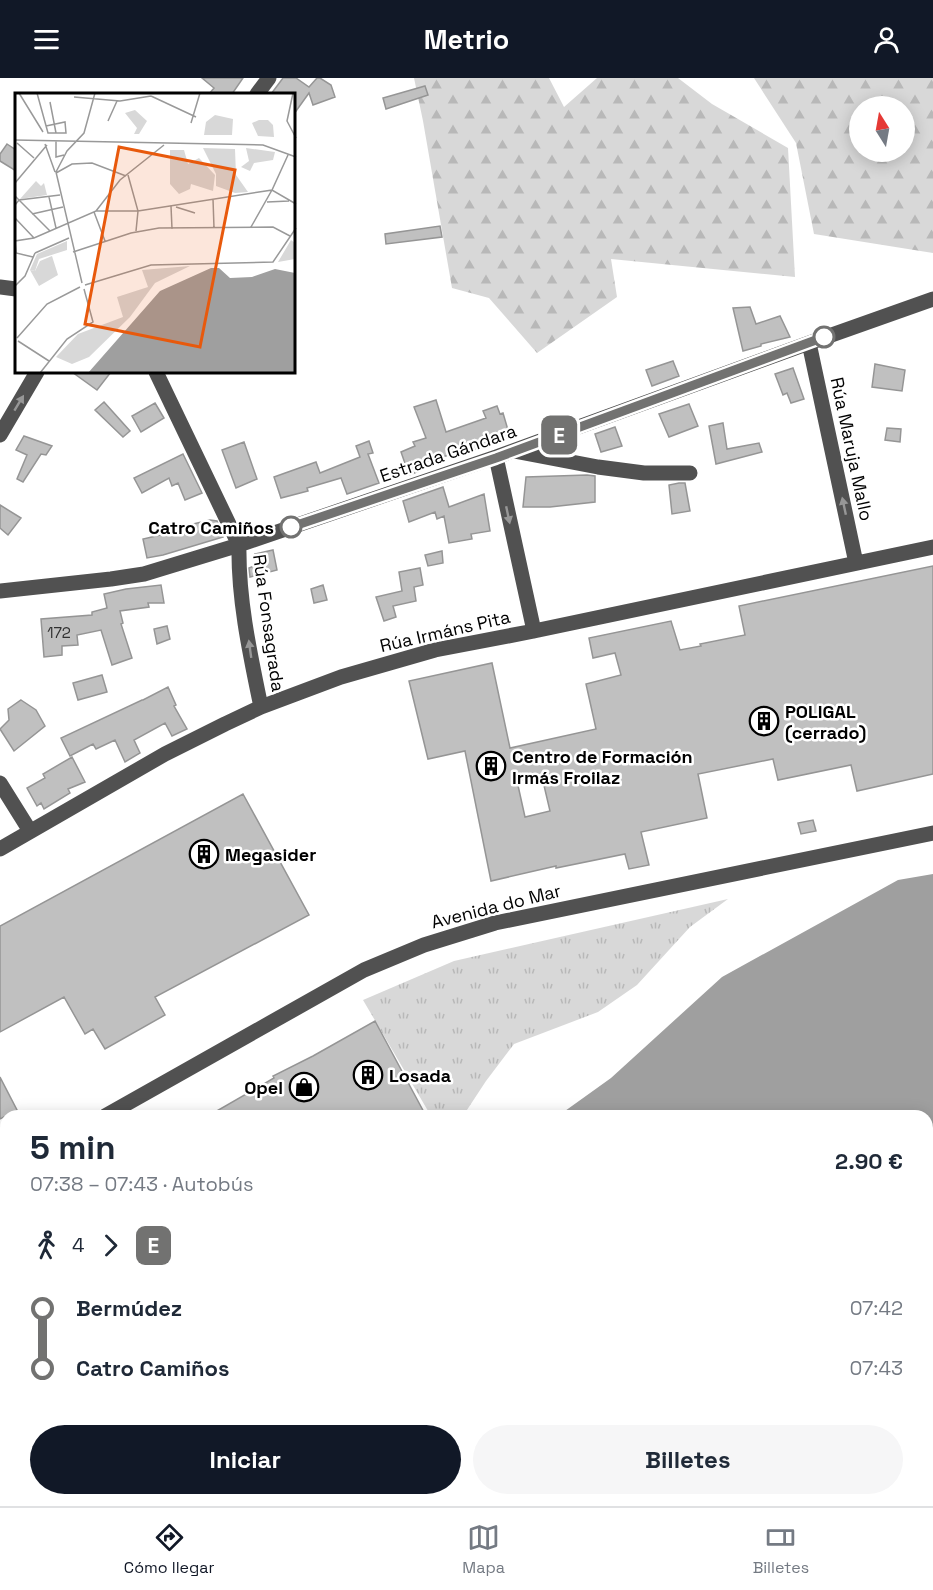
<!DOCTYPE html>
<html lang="es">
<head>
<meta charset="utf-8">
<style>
  :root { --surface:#fff; --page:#f6f6f7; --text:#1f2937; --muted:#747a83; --line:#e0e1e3; --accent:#111827 }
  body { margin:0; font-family:"Space Grotesk",sans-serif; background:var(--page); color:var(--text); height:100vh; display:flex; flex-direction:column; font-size:22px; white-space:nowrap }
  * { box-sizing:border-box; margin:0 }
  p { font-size:20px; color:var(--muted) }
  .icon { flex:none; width:33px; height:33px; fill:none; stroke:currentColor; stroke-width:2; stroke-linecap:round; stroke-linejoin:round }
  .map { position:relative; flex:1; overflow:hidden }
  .drawer { position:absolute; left:0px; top:1032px; width:933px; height:396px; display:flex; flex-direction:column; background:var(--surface); border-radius:18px 18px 0 0; box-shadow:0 3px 15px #0003 }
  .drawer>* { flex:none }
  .badge { padding:0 12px; border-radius:9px; font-size:21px; line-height:39px }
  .needle { width:39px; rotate:349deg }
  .controls { position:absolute; left:849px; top:18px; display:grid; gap:12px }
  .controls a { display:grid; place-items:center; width:66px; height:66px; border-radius:50%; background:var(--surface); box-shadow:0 3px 15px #0003; font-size:30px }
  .map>.badge { position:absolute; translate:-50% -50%; box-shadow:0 0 0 3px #fff }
  .legs { display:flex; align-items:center; gap:9px; height:66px; padding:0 30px; font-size:20px }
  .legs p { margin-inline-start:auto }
  .head { display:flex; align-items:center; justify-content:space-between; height:102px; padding:0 30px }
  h1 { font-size:33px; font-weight:700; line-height:45px }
  .button { display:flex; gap:12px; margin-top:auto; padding:12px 30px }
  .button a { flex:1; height:69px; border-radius:36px; background:var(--accent); color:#fff; font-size:24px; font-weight:700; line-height:69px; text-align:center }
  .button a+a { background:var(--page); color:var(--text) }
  ul { padding:0 30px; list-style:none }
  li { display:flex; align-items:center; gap:21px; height:60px; font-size:22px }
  li i { display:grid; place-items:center; width:9px; height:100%; margin:0 8px; background:currentColor }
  li i::after { content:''; width:15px; height:15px; margin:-8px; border:4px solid; border-radius:50%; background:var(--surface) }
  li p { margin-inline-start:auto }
  li:first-child i { background:linear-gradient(#0000 50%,currentColor 0) }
  li:last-child i { background:linear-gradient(currentColor 50%,#0000 0) }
  header { display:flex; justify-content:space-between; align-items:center; height:78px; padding:0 30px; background:var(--accent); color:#fff; font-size:27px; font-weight:700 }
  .tab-bar { display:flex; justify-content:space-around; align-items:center; height:84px; border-top:2px solid var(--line); background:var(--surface); font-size:16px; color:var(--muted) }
  .tab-bar a { display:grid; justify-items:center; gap:3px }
  .tab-bar .selected { color:var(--accent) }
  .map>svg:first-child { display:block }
  .forest { fill:url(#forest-firs); fill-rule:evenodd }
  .park { fill:url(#park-tufts) }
  .water { fill:#9f9f9f }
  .building { fill:#c0c0c0; stroke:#959595; stroke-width:1.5; fill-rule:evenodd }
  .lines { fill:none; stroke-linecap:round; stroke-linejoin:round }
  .minor { stroke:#515151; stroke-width:15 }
  .oneway { fill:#979797 }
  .line-1-casing { stroke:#fff; stroke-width:14 }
  .line-1 { stroke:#727271; stroke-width:9 }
  .stop-1-dot { fill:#fff; stroke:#727271; stroke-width:3 }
  .labels { text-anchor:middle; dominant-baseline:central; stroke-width:5; stroke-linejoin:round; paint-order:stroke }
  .number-label { font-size:15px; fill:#303030 }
  .street-label { font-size:18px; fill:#000; stroke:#fff }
  .stop-label { font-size:18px; font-weight:bold; fill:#000; stroke:#fff; text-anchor:end }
  .poi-label { font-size:18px; font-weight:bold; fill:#000; stroke:#fff; text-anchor:start }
  .inset-road { fill:none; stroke:#999; stroke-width:1.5 }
  .view { fill:#e8590c; fill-opacity:0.15; stroke:#e8590c; stroke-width:3 }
  .inset-edge { fill:none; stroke:#000; stroke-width:3 }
</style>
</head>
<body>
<header><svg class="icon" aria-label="menu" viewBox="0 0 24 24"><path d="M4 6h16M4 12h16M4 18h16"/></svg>Metrio<svg class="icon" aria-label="person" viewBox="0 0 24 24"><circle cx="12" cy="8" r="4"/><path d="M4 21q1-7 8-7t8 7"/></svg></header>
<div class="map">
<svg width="933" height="1428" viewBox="0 0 933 1428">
  <defs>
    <pattern id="forest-firs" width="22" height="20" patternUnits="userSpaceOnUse" patternTransform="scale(1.5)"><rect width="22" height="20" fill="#d8d8d8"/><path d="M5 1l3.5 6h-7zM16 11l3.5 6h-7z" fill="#b8b8b8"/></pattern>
    <pattern id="park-tufts" width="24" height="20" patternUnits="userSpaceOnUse" patternTransform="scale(1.5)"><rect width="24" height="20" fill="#d8d8d8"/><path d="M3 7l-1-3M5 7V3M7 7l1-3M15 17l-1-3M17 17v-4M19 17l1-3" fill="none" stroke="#b8b8b8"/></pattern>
  </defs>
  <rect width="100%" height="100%" fill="#fff"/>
  <!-- forest -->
  <path class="forest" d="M414,0H549L564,29L597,0H678L712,26L788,70L795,199L611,181L617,219L537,275L489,220L452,210L423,43Z
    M754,0H933V175L814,156L796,65ZM860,28H904V74H860Z"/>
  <!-- park -->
  <path class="park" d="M728,821L690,849L637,907L598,934L514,966L486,1003L463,1038H431L363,922L454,883Z
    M96,1422H245L242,1428H87Z"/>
  <!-- water -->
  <path class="water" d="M933,796V1428H296L299,1422H927V1038H558L611,1000L722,899L898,802Z"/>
  <!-- building -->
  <path class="building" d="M202,0H243L232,16H209L214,10Z
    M283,0H296L309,9L317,0H320L331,7L335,19L313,27L309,15L294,36V16H271Z
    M425,8L428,17L386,31L383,20Z
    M7,66L16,72V93L0,83V76Z
    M440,148L442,159L386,166L385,156Z
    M750,229L756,246L780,238L790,259L761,266V268L743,273L733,230Z
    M673,283L679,298L652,308L646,292Z
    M875,286L905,292L902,313L872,309Z
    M793,290L804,321L791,325L787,315L783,317L775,296Z
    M72,294H111L97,312Z
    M436,322L446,354L486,340L483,333L497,328L500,336L503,335L510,359L454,379L453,376L419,385L422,392L409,397L401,374L415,368L413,364L426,360L414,329Z
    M104,324L130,353L123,359L95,332Z
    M155,325L164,340L141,354L132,338Z
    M689,326L698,348L669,359L659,336Z
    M723,345L727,371L759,365L762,374L716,386L709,348Z
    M615,349L622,368L601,374L595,356Z
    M887,350L901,351L900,364L885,362Z
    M24,358L52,368L46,377L41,376L23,404L17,401L27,377L16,372Z
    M369,363L373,375L368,376L379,405L347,416L341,400L307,410L308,413L281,420L274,399L316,384L320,395L360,379L356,368Z
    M244,364L257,401L236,410L222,372Z
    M183,376L202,415L185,422L178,405L172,408L169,400L142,415L134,400Z
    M587,397L595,398V424L550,429H523L526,399Z
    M679,405H685L690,433L672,436L669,407Z
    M443,409L449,429L484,416L490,453L471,456L472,461L449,465L444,438L437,441L435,434L409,444L403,423Z
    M0,427L21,440L8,457L0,450Z
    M210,442L217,443L223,459L163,477L147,480L143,461L169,455L194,448L193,446Z
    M273,472L277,492L250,499L249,490L259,486L255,476Z
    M442,473L443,485L428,488L425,477Z
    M933,488V696L857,713L851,687L778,702L773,681L698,696L707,740L641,754L649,787L629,791L625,776L556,790V788L491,803L465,673L428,681L409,603L492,585L510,670L596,651L586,606L621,597L615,575L593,580L589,560L671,543L680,572L701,568L700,566L745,557L739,528ZM542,699L550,733L525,739L517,703Z
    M420,490L423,507L414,509L416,523L393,528L396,539L384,543L376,519L402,513L399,494Z
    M161,507L164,525H148L149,529L120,533L123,545L121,546L132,580L112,587L101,552L77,557L78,567L62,568V577L44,579L41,541L92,537V534L107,530L104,516L126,511Z
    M323,507L327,522L314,525L311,511Z
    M167,548L170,561L157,566L154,551Z
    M102,597L107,614L78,622L73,605Z
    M168,609L176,627L174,628L187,651L172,658L165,645L134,662L140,675L125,684L115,662L96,671L93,666L70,678L61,660L142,622H143Z
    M21,622L36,632L45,648L14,673L0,651L9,642L8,631Z
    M72,679L85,704L68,711L70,715L44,731L41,725L37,728L27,710L45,700L43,696Z
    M243,716L309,837L155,919L165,937L105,971L93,951L85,956L64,919L0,954V848Z
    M813,742L816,753L801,756L798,745Z
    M375,943L426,1038H208L274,1000L273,998L313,978Z
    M0,999L17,1032L0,1041Z"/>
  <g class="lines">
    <!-- minor -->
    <path class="minor" d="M257,16L269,0
      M0,209L16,211
      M809,265L856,485
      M156,294L239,467C238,521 250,576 261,629
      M0,357L37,294
      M514,373L598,389L644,395H690
      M496,379L534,553
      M0,513L111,501L144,496L239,467L496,379L809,265L933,221
      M0,705L30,753
      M0,771L165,676L225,646L261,629L341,599L435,572L534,553L933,469
      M105,1038L364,892L424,867L495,845L933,755
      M0,1095L6,1092
      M0,1267L6,1278
      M40,1428L49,1422"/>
  </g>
  <!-- one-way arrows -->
  <defs><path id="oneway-solid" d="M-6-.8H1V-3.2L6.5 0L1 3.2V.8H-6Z" transform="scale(1.5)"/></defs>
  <g class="oneway">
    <use href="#oneway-solid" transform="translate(19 325) rotate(-59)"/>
    <use href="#oneway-solid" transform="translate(844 428) rotate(-102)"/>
    <use href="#oneway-solid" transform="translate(508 437) rotate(78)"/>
    <use href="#oneway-solid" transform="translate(250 571) rotate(-98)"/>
  </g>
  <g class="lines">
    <!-- line-1 casing -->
    <g class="line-1-casing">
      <path id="line-1" d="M291,449L496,380L824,259"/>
    </g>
    <!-- line-1 -->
    <use href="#line-1" class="line-1"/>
  </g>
  <!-- icons -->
  <defs>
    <g id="building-ring" transform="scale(1.5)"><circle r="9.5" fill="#fff" stroke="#000" stroke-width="1.5"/><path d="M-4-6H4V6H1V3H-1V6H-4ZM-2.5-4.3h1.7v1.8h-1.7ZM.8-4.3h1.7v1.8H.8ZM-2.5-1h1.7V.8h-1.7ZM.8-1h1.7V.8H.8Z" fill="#000"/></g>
    <g id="shop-ring" transform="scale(1.5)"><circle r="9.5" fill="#fff" stroke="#000" stroke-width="1.5"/><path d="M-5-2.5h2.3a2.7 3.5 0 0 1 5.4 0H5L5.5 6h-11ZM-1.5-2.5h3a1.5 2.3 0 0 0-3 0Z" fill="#000"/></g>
  </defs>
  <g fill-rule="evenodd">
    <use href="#building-ring" x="764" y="643"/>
    <use href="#building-ring" x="491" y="688"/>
    <use href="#building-ring" x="204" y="776"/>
    <use href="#building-ring" x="368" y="997"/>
    <use href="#shop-ring" x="304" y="1009"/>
  </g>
  <!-- markers -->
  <g class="stop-1-dot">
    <circle cx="824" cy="259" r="10"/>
    <circle cx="291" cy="449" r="10"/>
  </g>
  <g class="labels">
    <!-- number labels -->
    <g class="number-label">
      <text x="59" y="554">172</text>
    </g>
    <!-- street labels -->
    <g class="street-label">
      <text transform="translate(852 371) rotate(78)">Rúa Maruja Mallo</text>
      <text transform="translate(448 375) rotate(-19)">Estrada Gándara</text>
      <text transform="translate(269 545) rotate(82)">Rúa Fonsagrada</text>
      <text transform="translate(445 553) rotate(-13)">Rúa Irmáns Pita</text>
      <text transform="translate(496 828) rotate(-14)">Avenida do Mar</text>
    </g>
    <!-- stop labels -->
    <g class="stop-label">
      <text x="274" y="449">Catro Camiños</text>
    </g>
    <!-- poi labels -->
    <g class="poi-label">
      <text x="785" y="633">POLIGAL<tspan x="785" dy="21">(cerrado)</tspan></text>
      <text x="512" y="678">Centro de Formación<tspan x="512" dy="21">Irmás Froilaz</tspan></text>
      <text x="225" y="776">Megasider</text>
      <text x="389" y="997">Losada</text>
      <text x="283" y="1009" text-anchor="end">Opel</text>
    </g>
  </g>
  <!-- overview -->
  <g transform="translate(15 15)">
    <rect width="280" height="280" fill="#fff"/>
    <path d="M276,147L280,150V166L263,169ZM37,163L43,182L24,193L15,177L20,178L25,168Z" fill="#d8d8d8"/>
    <path d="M120,17L132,28L124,41H119L122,35L110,20ZM200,22L218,26L217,42H189L191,29ZM244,27H253L258,32L259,44L243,43L237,30ZM188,55L220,56L221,82L233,99L220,100L201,93V81ZM231,55L260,59L258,67L239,70L235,78L226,74L234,68ZM155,57H169L173,71L184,65L200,82L198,98L176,91L175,96L164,101L155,91Z" fill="#d8d8d8"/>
    <path d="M21,88L26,93L29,90L32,102L5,106ZM52,148V157L24,166L20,178L15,177L22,161ZM175,173L140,190L115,224L74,264L57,271L41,264L63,241L108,224L102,204L133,194L127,177Z" fill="#d8d8d8"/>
    <path d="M196,175H204L215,185L237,184L260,176L280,180V280H73L145,198Z" fill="#9f9f9f"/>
    <path class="inset-road" d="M4,0L28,39M22,0L33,40H51L50,29L31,33M278,0L272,28L281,45M136,3L181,24M59,4L105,8L136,3M35,9L41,40M93,28L102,8M176,30L185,0M0,47L248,52L281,64M41,48V64L49,62M2,50L19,65M30,51L40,79M41,80L57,71L77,70L111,83M113,82L123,118L121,138M0,90L32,52M0,103L35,138M34,104L41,135M198,106L199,135M252,109L274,108M0,112L4,107L45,102M156,113L157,136M161,114L180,120M81,118L105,87L149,52M79,119L90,148M17,121L48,114M0,125L19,145M236,134L257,97L281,111M58,159L116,140L144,135L258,134L275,143M20,160L54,145M18,164L1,160L0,148L19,145L81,118H123L257,97L273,62M67,190L41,79L52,58L69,40L80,0M70,192L136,172L258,169L281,135M0,193L10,183L20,160M2,245L32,211L65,194M3,248L34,268M25,280L52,246L78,229L69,196"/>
    <path class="view" d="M104,54L220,77L185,254L70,231Z"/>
    <rect width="280" height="280" class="inset-edge"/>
  </g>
</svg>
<div class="controls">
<a><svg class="needle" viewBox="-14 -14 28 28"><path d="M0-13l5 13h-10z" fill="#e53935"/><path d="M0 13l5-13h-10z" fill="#747a83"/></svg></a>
</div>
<b class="badge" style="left:559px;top:357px;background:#727271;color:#fff">E</b>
<section class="drawer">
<div class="head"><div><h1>5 min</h1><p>07:38 – 07:43 · Autobús</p></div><b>2.90 €</b></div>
<div class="legs"><svg class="icon" aria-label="walk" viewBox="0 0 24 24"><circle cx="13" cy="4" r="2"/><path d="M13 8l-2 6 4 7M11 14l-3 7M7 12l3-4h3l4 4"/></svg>4<svg class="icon" aria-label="forward" viewBox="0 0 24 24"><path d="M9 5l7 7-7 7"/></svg><b class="badge" style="background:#727271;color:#fff">E</b></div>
<ul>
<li><i style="color:#727271"></i><b>Bermúdez</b><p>07:42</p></li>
<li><i style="color:#727271"></i><b>Catro Camiños</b><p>07:43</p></li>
</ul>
<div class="button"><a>Iniciar</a><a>Billetes</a></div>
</section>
</div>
<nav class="tab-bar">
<a class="selected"><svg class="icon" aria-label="directions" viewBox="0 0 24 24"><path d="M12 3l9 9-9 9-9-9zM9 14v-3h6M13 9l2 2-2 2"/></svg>Cómo llegar</a>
<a><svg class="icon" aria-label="map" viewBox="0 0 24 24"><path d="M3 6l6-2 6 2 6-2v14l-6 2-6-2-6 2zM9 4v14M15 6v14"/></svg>Mapa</a>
<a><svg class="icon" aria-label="tickets" viewBox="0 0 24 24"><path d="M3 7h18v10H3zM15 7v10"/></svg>Billetes</a>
</nav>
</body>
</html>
